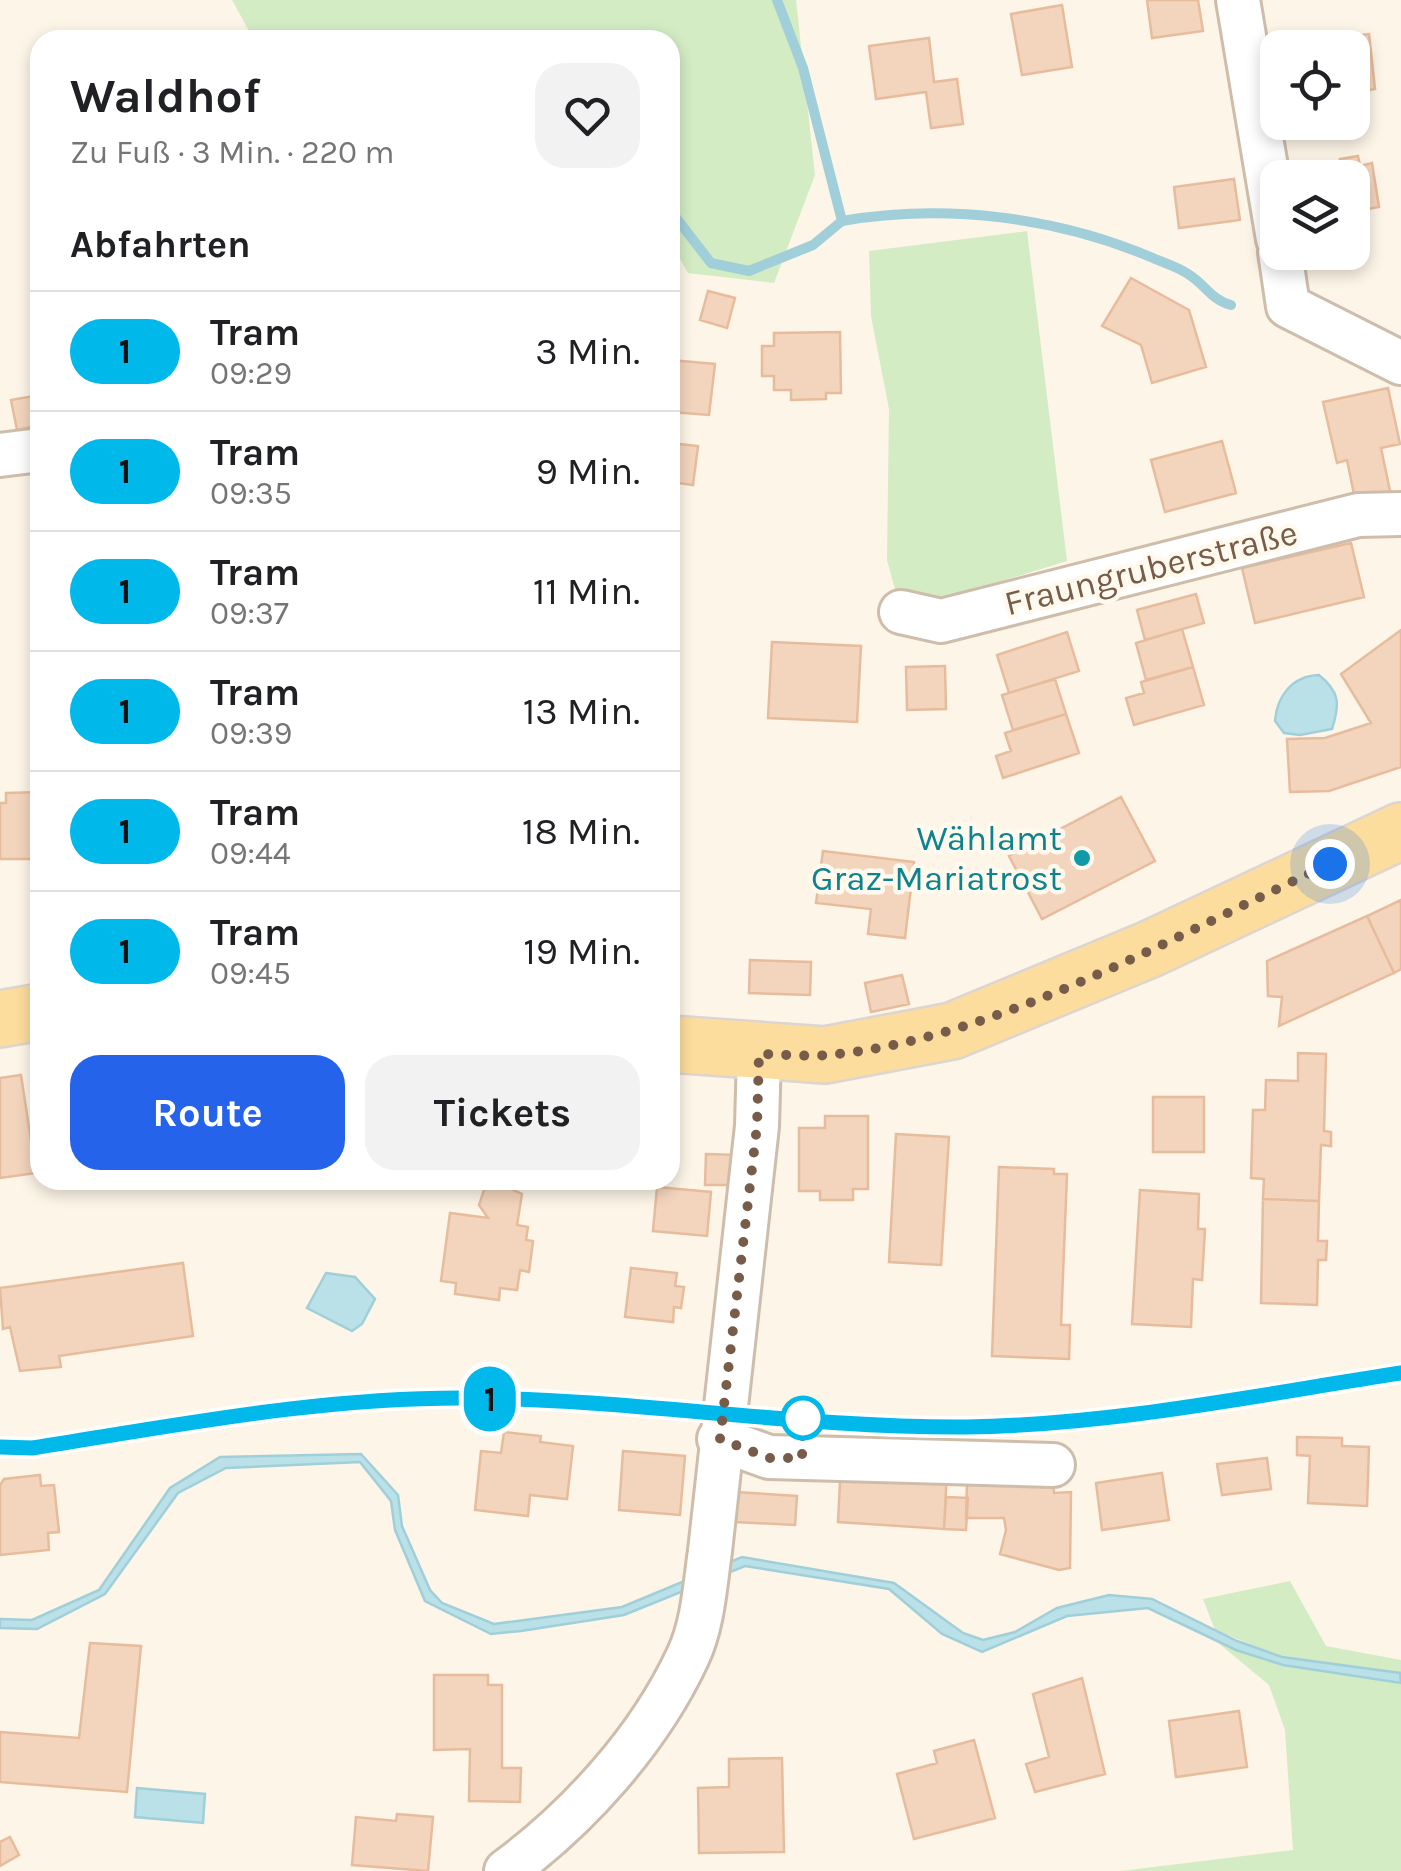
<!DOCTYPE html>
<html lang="de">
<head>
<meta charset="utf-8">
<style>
  :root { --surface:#fff; --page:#f2f2f2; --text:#202124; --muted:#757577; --line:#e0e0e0; --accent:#2563eb }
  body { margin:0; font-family:Karla,sans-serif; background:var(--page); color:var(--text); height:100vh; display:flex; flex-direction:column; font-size:38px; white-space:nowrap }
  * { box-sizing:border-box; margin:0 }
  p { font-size:32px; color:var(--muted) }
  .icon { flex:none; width:55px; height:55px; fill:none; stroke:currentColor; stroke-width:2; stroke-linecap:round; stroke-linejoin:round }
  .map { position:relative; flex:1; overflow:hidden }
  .side { position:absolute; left:30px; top:30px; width:650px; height:1160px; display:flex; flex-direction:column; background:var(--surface); border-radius:30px; box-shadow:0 5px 15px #0003 }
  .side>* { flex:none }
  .badge { padding:0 20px; border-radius:32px; font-size:35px; line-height:65px }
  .controls { position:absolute; left:1260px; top:30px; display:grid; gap:20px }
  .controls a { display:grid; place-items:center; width:110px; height:110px; border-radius:20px; background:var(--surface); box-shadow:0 5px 15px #0003; font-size:50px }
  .you { position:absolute; width:50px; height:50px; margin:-25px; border:8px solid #fff; border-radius:50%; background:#1a73e8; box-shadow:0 0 0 15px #1a73e833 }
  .map>.badge { position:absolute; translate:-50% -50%; box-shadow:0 0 0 5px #fff }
  h2 { padding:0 40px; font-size:38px; line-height:90px }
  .round { display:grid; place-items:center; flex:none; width:105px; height:105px; border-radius:30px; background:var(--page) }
  .summary { display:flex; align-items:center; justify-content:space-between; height:170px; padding:0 40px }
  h1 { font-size:48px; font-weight:700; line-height:75px }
  .primary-button { display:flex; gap:20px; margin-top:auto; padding:20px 40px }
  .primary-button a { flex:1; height:115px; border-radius:30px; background:var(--accent); color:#fff; font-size:40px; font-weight:700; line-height:115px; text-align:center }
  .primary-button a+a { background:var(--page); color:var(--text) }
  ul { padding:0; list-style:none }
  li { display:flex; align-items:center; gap:30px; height:120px; padding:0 40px; border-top:2px solid var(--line) }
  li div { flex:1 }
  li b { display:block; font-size:38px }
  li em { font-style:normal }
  li .badge { min-width:110px; font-weight:700; text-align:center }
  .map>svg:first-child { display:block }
  .green { fill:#d3ecc4 }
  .water { fill:#bae0e8; stroke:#a0cfda; stroke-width:2.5 }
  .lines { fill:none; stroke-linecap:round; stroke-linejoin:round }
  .stream { stroke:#a0cfda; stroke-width:10 }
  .building { fill:#f3d5bd; stroke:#e7bc9d; stroke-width:2.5 }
  .minor-casing { stroke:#cfbdac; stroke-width:48 }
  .major-casing { stroke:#dcd5d0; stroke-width:60 }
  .minor { stroke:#fff; stroke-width:42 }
  .major { stroke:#fddd9e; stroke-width:55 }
  .tram { stroke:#b8a4c8; stroke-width:2.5 }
  .line-casing { stroke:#fff; stroke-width:22 }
  .line { stroke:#00b8ea; stroke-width:15 }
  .walk { stroke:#785c4a; stroke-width:10; stroke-dasharray:0 18 }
  .culture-dot { fill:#0f9aa8; stroke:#fff9ee; stroke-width:4 }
  .stop-dot { fill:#fff; stroke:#00b8ea; stroke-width:5 }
  .labels { text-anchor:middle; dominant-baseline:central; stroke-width:9; stroke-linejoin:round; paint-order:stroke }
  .street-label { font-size:35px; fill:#785c4a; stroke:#fff9ee }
  .culture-label { font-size:35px; fill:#0d838f; stroke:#fff9ee; text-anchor:end }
</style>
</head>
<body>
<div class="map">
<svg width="1401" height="1871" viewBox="0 0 1401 1871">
  <rect width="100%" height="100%" fill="#fdf5e7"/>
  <!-- green -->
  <path class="green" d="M232,0H796L815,175L774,283L688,273L670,241V40H254Z
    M1027,231L1067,561L901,612L887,560L889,409L871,316L869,251Z
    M1290,1581L1326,1646L1401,1660V1674L1282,1657L1215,1630L1203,1599Z
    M1217,1642L1283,1665L1401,1683V1871H1121L1293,1850L1285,1730L1269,1685Z"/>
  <!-- water -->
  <path class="water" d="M1319,675C1340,692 1340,704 1332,729L1300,735L1284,733L1275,721C1277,696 1292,676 1319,675Z
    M326,1273L355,1277L375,1299L362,1324L352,1331L307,1308Z
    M361,1454L398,1495L402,1526L430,1590L442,1603L494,1624L622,1607L742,1557L894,1583L963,1633L983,1640L1015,1632L1057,1608L1109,1595L1152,1599L1237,1641L1282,1657L1400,1673L1401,1683L1283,1665L1236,1650L1148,1608L1067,1616L982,1652L942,1634L889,1589L745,1566L624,1615L521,1631L491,1634L425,1601L395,1530L391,1501L360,1462L226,1468L178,1493L105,1594L37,1629L0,1628V1619L32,1620L99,1590L170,1488L220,1457Z
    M137,1788L205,1794L203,1823L135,1817Z"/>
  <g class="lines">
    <!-- stream -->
    <path class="stream" d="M777,0L803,68L842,221C946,203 1057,217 1153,258C1164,263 1178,267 1188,274C1205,284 1211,300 1231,305
      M670,210L711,263L749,271L813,245L842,221"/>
  </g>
  <!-- building -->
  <path class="building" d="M1147,0H1198L1203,31L1152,38Z
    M1062,5L1072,67L1022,75L1011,14Z
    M1369,34L1375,89L1356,92L1357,101L1352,102V48H1284V43Z
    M929,38L934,82L957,79L963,124L931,128L926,92L876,99L869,46Z
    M1358,156L1360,166L1372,163L1379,207L1352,212V178H1305L1342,170L1340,159Z
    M1234,179L1240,220L1179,228L1174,187Z
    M1131,278L1189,310L1206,367L1152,383L1141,345L1102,326Z
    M708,291L735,298L727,328L700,320Z
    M840,332L841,393H826V399L791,400V390H774V376H762V346H774V333Z
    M670,360L715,364L709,415L672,412Z
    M1388,388L1400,444L1381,448L1390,491L1355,499L1347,460L1337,463L1323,402Z
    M40,395V425L17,430L11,400Z
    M1222,441L1236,493L1165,512L1151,460Z
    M670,443L698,446L693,485L670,482Z
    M1351,543L1364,597L1255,623L1242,568Z
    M1196,594L1204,623L1145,640L1137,610Z
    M1182,629L1193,667L1146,680L1136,643Z
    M1401,630V767L1329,791L1290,792L1287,739L1325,738L1371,723L1341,674Z
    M1067,632L1079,671L1009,693L997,655Z
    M772,642L861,646L857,722L768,718Z
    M945,666L946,709L907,710L906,667Z
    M1193,667L1204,705L1134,725L1126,698L1144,693L1141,682Z
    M1055,679L1066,714L1013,730L1002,695Z
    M1066,714L1079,753L1003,778L996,756L1011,751L1005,733Z
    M40,792V859H0V803H6V793Z
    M1121,797L1155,861L1042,919L1009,856Z
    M823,851L914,862L905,938L868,934L871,909L816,903Z
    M1401,900V969L1394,973L1367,916Z
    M1367,916L1394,973L1279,1026L1282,997L1268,996L1267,961Z
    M750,960L811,962L810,995L749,993Z
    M902,975L909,1004L871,1012L865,983Z
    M1298,1053L1326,1054L1324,1131L1331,1132V1146L1321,1145L1319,1201L1263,1199L1264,1179L1251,1178L1253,1110H1265L1266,1080L1298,1081Z
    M21,1075L36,1173L0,1178V1078Z
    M1153,1097H1204V1152H1153Z
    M825,1116H868V1189H853V1200H820V1191H799V1128H825Z
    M896,1134L949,1137L941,1265L889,1262Z
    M706,1154L736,1155V1185H705Z
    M999,1167L1054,1169V1174H1067L1061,1325H1070L1069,1359L992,1356Z
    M499,1183L522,1194L517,1225L528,1227L526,1240L533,1241L529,1272L520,1270L517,1290L500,1288L499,1300L455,1294L456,1283L441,1281L450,1213L488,1218L479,1205L484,1190Z
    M657,1187L711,1192L707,1236L653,1231Z
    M1140,1190L1199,1194L1198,1229H1205L1202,1280L1193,1279L1191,1327L1132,1324Z
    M1263,1199L1319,1201L1318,1241H1327L1326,1260H1318L1317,1305L1261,1303Z
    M183,1263L193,1336L59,1356L61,1367L20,1371L10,1327L3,1329L0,1288Z
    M631,1268L677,1273L675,1286L684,1287L681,1308L674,1307L673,1322L625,1317Z
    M504,1432L541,1436L540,1442L573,1446L567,1499L530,1495L528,1516L475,1510L481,1451L501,1453Z
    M1297,1437L1342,1438V1446L1369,1447L1367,1506L1308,1503L1310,1456L1297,1455Z
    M623,1451L685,1456L680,1515L619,1510Z
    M1267,1458L1271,1489L1222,1495L1217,1464Z
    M841,1463L947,1470L944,1529L838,1522Z
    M1053,1472L1054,1493L1071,1492L1070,1568L1059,1570L1000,1554L1006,1530L1004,1518H966L967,1484L1034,1482Z
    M1162,1473L1169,1520L1102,1530L1096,1483Z
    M40,1475L41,1486L54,1485L59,1532L48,1533L49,1550L0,1555V1485L4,1479Z
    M737,1492L797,1496L795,1525L735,1522Z
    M946,1497L968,1498L966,1530L944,1529Z
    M90,1643L141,1646L127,1792L0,1782V1732L79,1738Z
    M434,1675H488V1685H502V1768H521L520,1802L469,1801L470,1749L434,1750Z
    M1082,1678L1105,1774L1035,1792L1026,1764L1049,1757L1033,1694Z
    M1239,1711L1247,1767L1176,1777L1169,1721Z
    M974,1740L995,1818L914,1839L897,1774L937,1763L934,1751Z
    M782,1758L784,1852L699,1853L698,1788L729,1787V1759Z
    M397,1814L433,1817L428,1871L352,1865L356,1817L396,1821Z
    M10,1837L19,1855L0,1866V1842Z"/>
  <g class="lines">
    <!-- minor casing -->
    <g class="minor-casing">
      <path id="minor" d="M1238,0L1278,239
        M1280,252L1288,306L1401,363
        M0,455L40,450
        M901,612L941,621L1358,515L1401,514
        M719,1439L769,1457L1053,1465
        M506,1871C579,1817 649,1740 688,1656C703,1624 705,1586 710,1551L757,1126L759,1054"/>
    </g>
    <!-- major casing -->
    <g class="major-casing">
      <path id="major" d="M0,1019L40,1012
        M670,1044L825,1055L952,1031L1150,949L1401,831"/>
    </g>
    <!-- minor -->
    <use href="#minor" class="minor"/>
    <!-- major -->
    <use href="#major" class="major"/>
    <!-- tram -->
    <path class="tram" d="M0,1454C137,1433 274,1405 413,1399C597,1392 781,1429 965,1427C1111,1426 1257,1396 1401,1374"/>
  </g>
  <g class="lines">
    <!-- line casing -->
    <g class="line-casing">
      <path id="line" d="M0,1447L32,1448C179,1425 326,1396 475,1398C639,1400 802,1428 966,1427C1112,1425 1257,1395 1401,1373"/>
    </g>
    <!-- line -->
    <use href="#line" class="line"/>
    <!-- walk -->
    <path class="walk" d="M803,1418L802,1458H769L720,1439L757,1126L759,1054C782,1054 805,1057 828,1055C996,1040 1177,934 1330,864"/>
  </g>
  <!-- markers -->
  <circle class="culture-dot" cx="1082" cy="858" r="10"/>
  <circle class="stop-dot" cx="803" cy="1418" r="20"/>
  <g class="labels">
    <!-- street labels -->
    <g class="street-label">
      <text transform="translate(1151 568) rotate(-14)">Fraungruberstraße</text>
    </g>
    <!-- culture labels -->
    <g class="culture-label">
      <text x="1062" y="838">Wählamt<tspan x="1062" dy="40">Graz-Mariatrost</tspan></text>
    </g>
  </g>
</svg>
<div class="controls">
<a><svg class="icon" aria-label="locate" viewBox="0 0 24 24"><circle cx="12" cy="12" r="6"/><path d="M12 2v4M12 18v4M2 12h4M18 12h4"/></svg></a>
<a><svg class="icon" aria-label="layers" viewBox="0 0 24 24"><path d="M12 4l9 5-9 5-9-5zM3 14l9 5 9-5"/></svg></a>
</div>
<div class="you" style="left:1330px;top:864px"></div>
<b class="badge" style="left:490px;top:1399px;background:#00b8ea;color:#111">1</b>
<section class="side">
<div class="summary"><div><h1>Waldhof</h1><p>Zu Fuß · 3 Min. · 220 m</p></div><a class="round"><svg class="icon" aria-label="heart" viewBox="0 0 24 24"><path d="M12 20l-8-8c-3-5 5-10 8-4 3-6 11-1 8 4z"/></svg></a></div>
<h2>Abfahrten</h2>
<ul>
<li><span class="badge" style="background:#00b8ea;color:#111">1</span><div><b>Tram</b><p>09:29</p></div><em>3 Min.</em></li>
<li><span class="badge" style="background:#00b8ea;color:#111">1</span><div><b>Tram</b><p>09:35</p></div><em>9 Min.</em></li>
<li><span class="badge" style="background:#00b8ea;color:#111">1</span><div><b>Tram</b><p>09:37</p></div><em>11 Min.</em></li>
<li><span class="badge" style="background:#00b8ea;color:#111">1</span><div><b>Tram</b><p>09:39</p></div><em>13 Min.</em></li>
<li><span class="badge" style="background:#00b8ea;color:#111">1</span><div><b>Tram</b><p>09:44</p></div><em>18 Min.</em></li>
<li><span class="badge" style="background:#00b8ea;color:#111">1</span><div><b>Tram</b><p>09:45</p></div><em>19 Min.</em></li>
</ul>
<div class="primary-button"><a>Route</a><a>Tickets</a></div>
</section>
</div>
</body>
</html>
